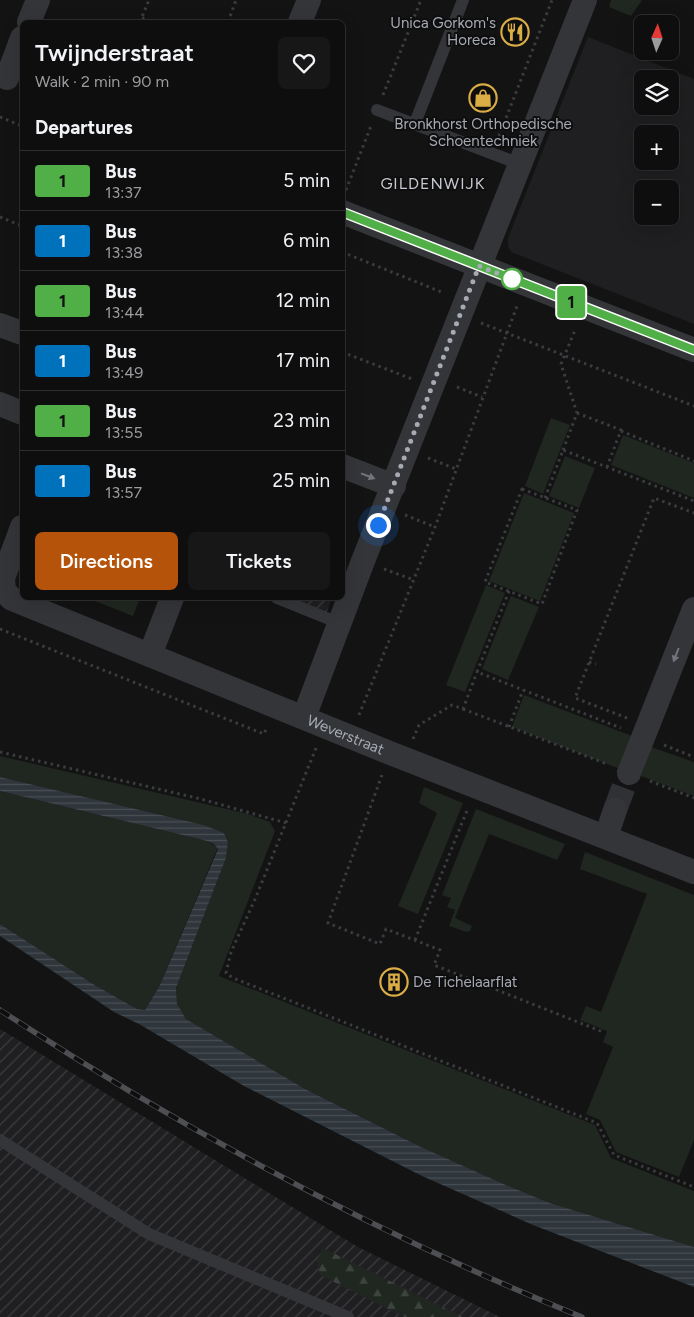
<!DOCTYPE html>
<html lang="en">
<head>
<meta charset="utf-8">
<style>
  :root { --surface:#0e0e0f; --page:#171718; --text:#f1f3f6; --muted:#9b9c9e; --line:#2e2e2f; --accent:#b45309 }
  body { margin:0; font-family:Figtree,sans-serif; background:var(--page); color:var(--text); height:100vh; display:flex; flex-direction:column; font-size:19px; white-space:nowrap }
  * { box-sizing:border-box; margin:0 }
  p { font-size:16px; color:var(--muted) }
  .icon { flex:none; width:28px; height:28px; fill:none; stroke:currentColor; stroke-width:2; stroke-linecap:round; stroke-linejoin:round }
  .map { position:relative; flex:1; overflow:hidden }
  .panel { position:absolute; left:20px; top:20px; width:325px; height:580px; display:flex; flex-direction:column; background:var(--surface); border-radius:8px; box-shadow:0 5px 20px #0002,0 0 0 1px var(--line) }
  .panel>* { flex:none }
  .badge { padding:0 10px; border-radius:4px; font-size:18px; line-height:32px }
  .needle { width:32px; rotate:3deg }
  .buttons { position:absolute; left:634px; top:15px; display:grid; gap:10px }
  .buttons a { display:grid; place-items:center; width:45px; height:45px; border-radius:8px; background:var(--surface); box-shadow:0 5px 20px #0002,0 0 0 1px var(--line); font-size:25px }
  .you { position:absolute; width:25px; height:25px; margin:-12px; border:4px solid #fff; border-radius:50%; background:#1a73e8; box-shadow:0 0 0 8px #1a73e833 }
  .map>.badge { position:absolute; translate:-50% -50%; box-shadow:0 0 0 2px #fff }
  h2 { padding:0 15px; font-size:19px; line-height:45px }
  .round { display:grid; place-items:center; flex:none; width:52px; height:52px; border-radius:8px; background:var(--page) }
  .headline { display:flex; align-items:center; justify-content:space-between; height:85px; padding:0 15px }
  h1 { font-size:24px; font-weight:600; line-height:38px }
  .action { display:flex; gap:10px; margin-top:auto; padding:10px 15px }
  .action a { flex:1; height:58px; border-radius:8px; background:var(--accent); color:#fff; font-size:20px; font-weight:600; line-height:58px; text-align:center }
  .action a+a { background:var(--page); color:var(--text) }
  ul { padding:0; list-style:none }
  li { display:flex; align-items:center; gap:15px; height:60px; padding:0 15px; border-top:1px solid var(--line) }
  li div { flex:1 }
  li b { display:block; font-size:19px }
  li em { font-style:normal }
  li .badge { min-width:55px; font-weight:700; text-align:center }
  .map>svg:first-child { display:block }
  .built { fill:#1f1f21; fill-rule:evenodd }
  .industrial { fill:url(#industrial-furrows) }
  .green { fill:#202620 }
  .forest { fill:url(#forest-firs) }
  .water { fill:url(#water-rules) }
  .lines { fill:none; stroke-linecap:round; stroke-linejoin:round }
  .street-tunnel { stroke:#303134; stroke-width:24; stroke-dasharray:24 12; stroke-linecap:butt }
  .path { stroke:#3a3c3f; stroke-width:3; stroke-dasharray:2.5 4; stroke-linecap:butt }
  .lane { stroke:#343539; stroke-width:12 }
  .street { stroke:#343539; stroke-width:24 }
  .rail-casing { stroke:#4e4f53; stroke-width:5.5 }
  .rail { stroke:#0e0e0f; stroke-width:4; stroke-dasharray:11; stroke-linecap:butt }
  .oneway { fill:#73757c }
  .line-casing { stroke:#fff; stroke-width:11 }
  .line { stroke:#50af46; stroke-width:8 }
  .walk { stroke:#a6aab3; stroke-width:5; stroke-dasharray:0 9 }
  .stop-dot { fill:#fff; stroke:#50af46; stroke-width:2.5 }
  .labels { text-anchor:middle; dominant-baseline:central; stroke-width:4; stroke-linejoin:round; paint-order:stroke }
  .poi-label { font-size:15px; fill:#a6aab3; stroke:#0e0e0f; text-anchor:end }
  .street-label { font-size:15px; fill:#a6aab3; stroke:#0e0e0f }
  .neighbourhood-label { font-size:16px; letter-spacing:1px; fill:#c6c8cf; stroke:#0e0e0f }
</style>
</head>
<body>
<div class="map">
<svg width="694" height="1317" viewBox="0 0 694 1317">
  <defs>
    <pattern id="industrial-furrows" width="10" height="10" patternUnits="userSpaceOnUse" patternTransform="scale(1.25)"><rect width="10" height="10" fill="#1f1f21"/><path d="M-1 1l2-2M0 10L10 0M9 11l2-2" fill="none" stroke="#3d3d3f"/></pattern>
    <pattern id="forest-firs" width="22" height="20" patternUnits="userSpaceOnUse" patternTransform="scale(1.25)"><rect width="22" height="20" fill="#202620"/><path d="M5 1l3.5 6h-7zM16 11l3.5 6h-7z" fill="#3d433e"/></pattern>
    <pattern id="water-rules" width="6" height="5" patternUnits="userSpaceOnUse" patternTransform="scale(1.25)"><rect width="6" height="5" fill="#2e353b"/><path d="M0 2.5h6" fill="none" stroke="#495055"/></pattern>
  </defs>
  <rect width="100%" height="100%" fill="#131314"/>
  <!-- built -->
  <path class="built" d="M588,37L694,79V324L511,252L508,246V238ZM642,79H670V106H642ZM642,134H670V161H642ZM642,189H670V216H642Z"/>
  <!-- industrial -->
  <path class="industrial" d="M285,598H332L326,614Z
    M0,1029L358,1247L500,1317H0Z"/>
  <!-- green -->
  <path class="green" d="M611,0H642L631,16L609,7Z
    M551,418L570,425L543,494L525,486Z
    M623,435L694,463V498L611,465Z
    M565,456L595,468L579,508L549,496Z
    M524,493L574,513L540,601L489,581Z
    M486,585L505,593L465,692L446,685Z
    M511,596L539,607L508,680L482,669Z
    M87,598H140L133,616Z
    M524,695L632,736L620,769L512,727Z
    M651,747L694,762V796L641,776Z
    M0,756L248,814L270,822L275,831L219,976L595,1125L611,1158L694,1191V1247L550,1203L506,1185L419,1146L307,1090L186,1019L177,1004L176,988L226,858L228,842L224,833L204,825L0,777Z
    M424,787L463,803L418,914L398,906L437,813L419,803Z
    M0,791L207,841L218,847L160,985L145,1010L137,1009L93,984L0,924Z
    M476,809L565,844L557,860L489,834L455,918L472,926L470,931L466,932L449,926L455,910L447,907L451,898L442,895Z
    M585,852L694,895V1140L679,1177L616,1152L600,1120L586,1114L613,1047L603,1042L607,1031L580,1020L586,1006L601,1012L647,894L580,869Z"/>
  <!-- forest -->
  <path class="forest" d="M323,1248L463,1317H404L320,1275L317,1261Z"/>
  <!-- water -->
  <path class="water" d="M0,777L204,825L224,833L228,842L226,858L176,988L177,1004L186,1019L307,1090L419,1146L506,1185L550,1203L694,1247V1287L533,1225L422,1176L244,1086L139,1024L114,1012L0,936V924L93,984L137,1009L145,1010L160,985L218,849L214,844L207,841L0,791Z"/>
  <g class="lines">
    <!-- street-tunnel -->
    <path class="street-tunnel" d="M615,810L629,773"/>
    <!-- path -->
    <path class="path" d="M142,18L154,22
      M140,22L149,0
      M228,22L236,0
      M383,95L421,0
      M0,117L22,126
      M499,136L552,0
      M346,190L371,126
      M0,217L22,226
      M342,252L444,293
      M481,323L694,406
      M342,352L412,379
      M457,387L482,397
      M577,413L621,430L607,467
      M621,431L694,461
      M563,450L577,413L561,364L575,330
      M428,458L456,469
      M522,489L577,510L542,604L485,582Z
      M545,498L563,450L694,501
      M405,515L435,527
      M384,569L414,580
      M509,591L477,672L621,728
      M0,629L264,734L267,727
      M589,662L596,664
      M463,709L607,764
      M359,715L435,527L517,306
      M627,718L575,698L654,498L694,513
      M509,727L523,690
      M413,739L419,725L452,705L463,709L477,672
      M664,745L694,757
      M316,748L256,897L231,952L226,973L233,978L597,1123L614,1155L694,1187
      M0,752L201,799L286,823
      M382,775L328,923L380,944L386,929L440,950L434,965L603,1032
      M650,781L694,798
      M415,940L468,808"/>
    <!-- lane -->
    <path class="lane" d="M377,110L520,164
      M415,123L463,0
      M277,598L339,623
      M0,1140L149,1234L348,1317"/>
    <!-- street -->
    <g class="street">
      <path d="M29,22L38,0"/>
      <path d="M300,22L309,0"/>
      <path d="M7,78L22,38"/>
      <path d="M342,212L694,350"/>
      <path d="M0,325L22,333"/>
      <path d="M0,404L22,413"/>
      <path d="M342,466L394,486"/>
      <path id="s1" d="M22,527L3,578L4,591L12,599L390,753L694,872"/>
      <path d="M150,655L172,598"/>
      <path d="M304,717L363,561L585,0"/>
      <path d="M629,773L694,609"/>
      <path d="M606,837L615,810"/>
    </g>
    <!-- rail casing -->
    <g class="rail-casing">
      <path id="rail" d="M0,1010C183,1130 379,1235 582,1317"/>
    </g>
    <!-- rail -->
    <use href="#rail" class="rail"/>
  </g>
  <!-- one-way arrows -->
  <defs><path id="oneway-solid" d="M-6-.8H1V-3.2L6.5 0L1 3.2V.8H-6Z" transform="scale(1.25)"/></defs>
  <g class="oneway">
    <use href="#oneway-solid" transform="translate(368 476) rotate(21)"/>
    <use href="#oneway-solid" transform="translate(676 655) rotate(111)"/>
  </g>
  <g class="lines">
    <!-- line casing -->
    <g class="line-casing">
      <path id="line" d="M342,212L694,350"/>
    </g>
    <!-- line -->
    <use href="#line" class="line"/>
    <!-- walk -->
    <path class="walk" d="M378,525L479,266L512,279"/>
  </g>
  <!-- icons -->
  <defs>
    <g id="restaurant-ring" transform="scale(1.4375)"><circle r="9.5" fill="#0e0e0f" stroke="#daad45" stroke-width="1.5"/><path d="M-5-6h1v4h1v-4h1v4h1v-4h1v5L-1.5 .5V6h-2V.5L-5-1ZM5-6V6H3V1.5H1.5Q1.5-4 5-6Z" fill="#daad45"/></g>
    <g id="shop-ring" transform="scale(1.4375)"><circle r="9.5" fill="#0e0e0f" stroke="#daad45" stroke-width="1.5"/><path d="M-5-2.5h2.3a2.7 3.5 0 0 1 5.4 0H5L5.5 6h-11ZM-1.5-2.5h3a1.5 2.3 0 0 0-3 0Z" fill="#daad45"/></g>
    <g id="building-ring" transform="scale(1.4375)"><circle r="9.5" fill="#0e0e0f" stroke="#daad45" stroke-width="1.5"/><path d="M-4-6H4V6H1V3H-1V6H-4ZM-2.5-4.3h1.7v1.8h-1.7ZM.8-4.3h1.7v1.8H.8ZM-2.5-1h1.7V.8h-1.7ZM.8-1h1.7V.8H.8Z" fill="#daad45"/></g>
  </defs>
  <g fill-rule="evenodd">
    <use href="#restaurant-ring" x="515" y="32"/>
    <use href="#shop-ring" x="483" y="98"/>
    <use href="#building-ring" x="394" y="982"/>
  </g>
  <!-- markers -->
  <circle class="stop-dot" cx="512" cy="279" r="10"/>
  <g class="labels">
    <!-- poi labels -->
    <g class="poi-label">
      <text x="496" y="23">Unica Gorkom's<tspan x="496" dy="17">Horeca</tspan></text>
      <text x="483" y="124" text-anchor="middle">Bronkhorst Orthopedische<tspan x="483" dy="17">Schoentechniek</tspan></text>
      <text x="413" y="982" text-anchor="start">De Tichelaarflat</text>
    </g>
    <!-- street labels -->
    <g class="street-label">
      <text stroke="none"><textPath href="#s1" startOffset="439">Weverstraat</textPath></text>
    </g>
    <!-- neighbourhood labels -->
    <g class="neighbourhood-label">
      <text x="433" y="183">GILDENWIJK</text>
    </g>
  </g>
</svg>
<div class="buttons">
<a><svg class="needle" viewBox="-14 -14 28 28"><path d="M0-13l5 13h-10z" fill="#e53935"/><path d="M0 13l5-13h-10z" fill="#9b9c9e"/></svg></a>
<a><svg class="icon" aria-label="layers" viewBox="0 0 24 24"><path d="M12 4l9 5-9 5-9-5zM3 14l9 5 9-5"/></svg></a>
<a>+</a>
<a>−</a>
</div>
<div class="you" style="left:378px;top:525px"></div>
<b class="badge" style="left:571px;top:302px;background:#50af46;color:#111">1</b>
<section class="panel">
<div class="headline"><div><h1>Twijnderstraat</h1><p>Walk · 2 min · 90 m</p></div><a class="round"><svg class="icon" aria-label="heart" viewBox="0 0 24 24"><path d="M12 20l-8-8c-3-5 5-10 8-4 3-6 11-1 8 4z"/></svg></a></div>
<h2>Departures</h2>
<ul>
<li><span class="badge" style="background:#50af46;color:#111">1</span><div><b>Bus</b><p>13:37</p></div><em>5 min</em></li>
<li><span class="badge" style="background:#0072bc;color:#fff">1</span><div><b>Bus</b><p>13:38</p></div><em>6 min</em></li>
<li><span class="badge" style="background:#50af46;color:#111">1</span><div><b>Bus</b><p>13:44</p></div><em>12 min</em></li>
<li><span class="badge" style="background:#0072bc;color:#fff">1</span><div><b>Bus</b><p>13:49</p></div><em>17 min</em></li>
<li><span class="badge" style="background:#50af46;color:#111">1</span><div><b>Bus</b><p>13:55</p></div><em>23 min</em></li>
<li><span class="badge" style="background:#0072bc;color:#fff">1</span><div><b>Bus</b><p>13:57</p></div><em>25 min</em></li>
</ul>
<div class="action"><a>Directions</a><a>Tickets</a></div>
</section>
</div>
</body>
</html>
